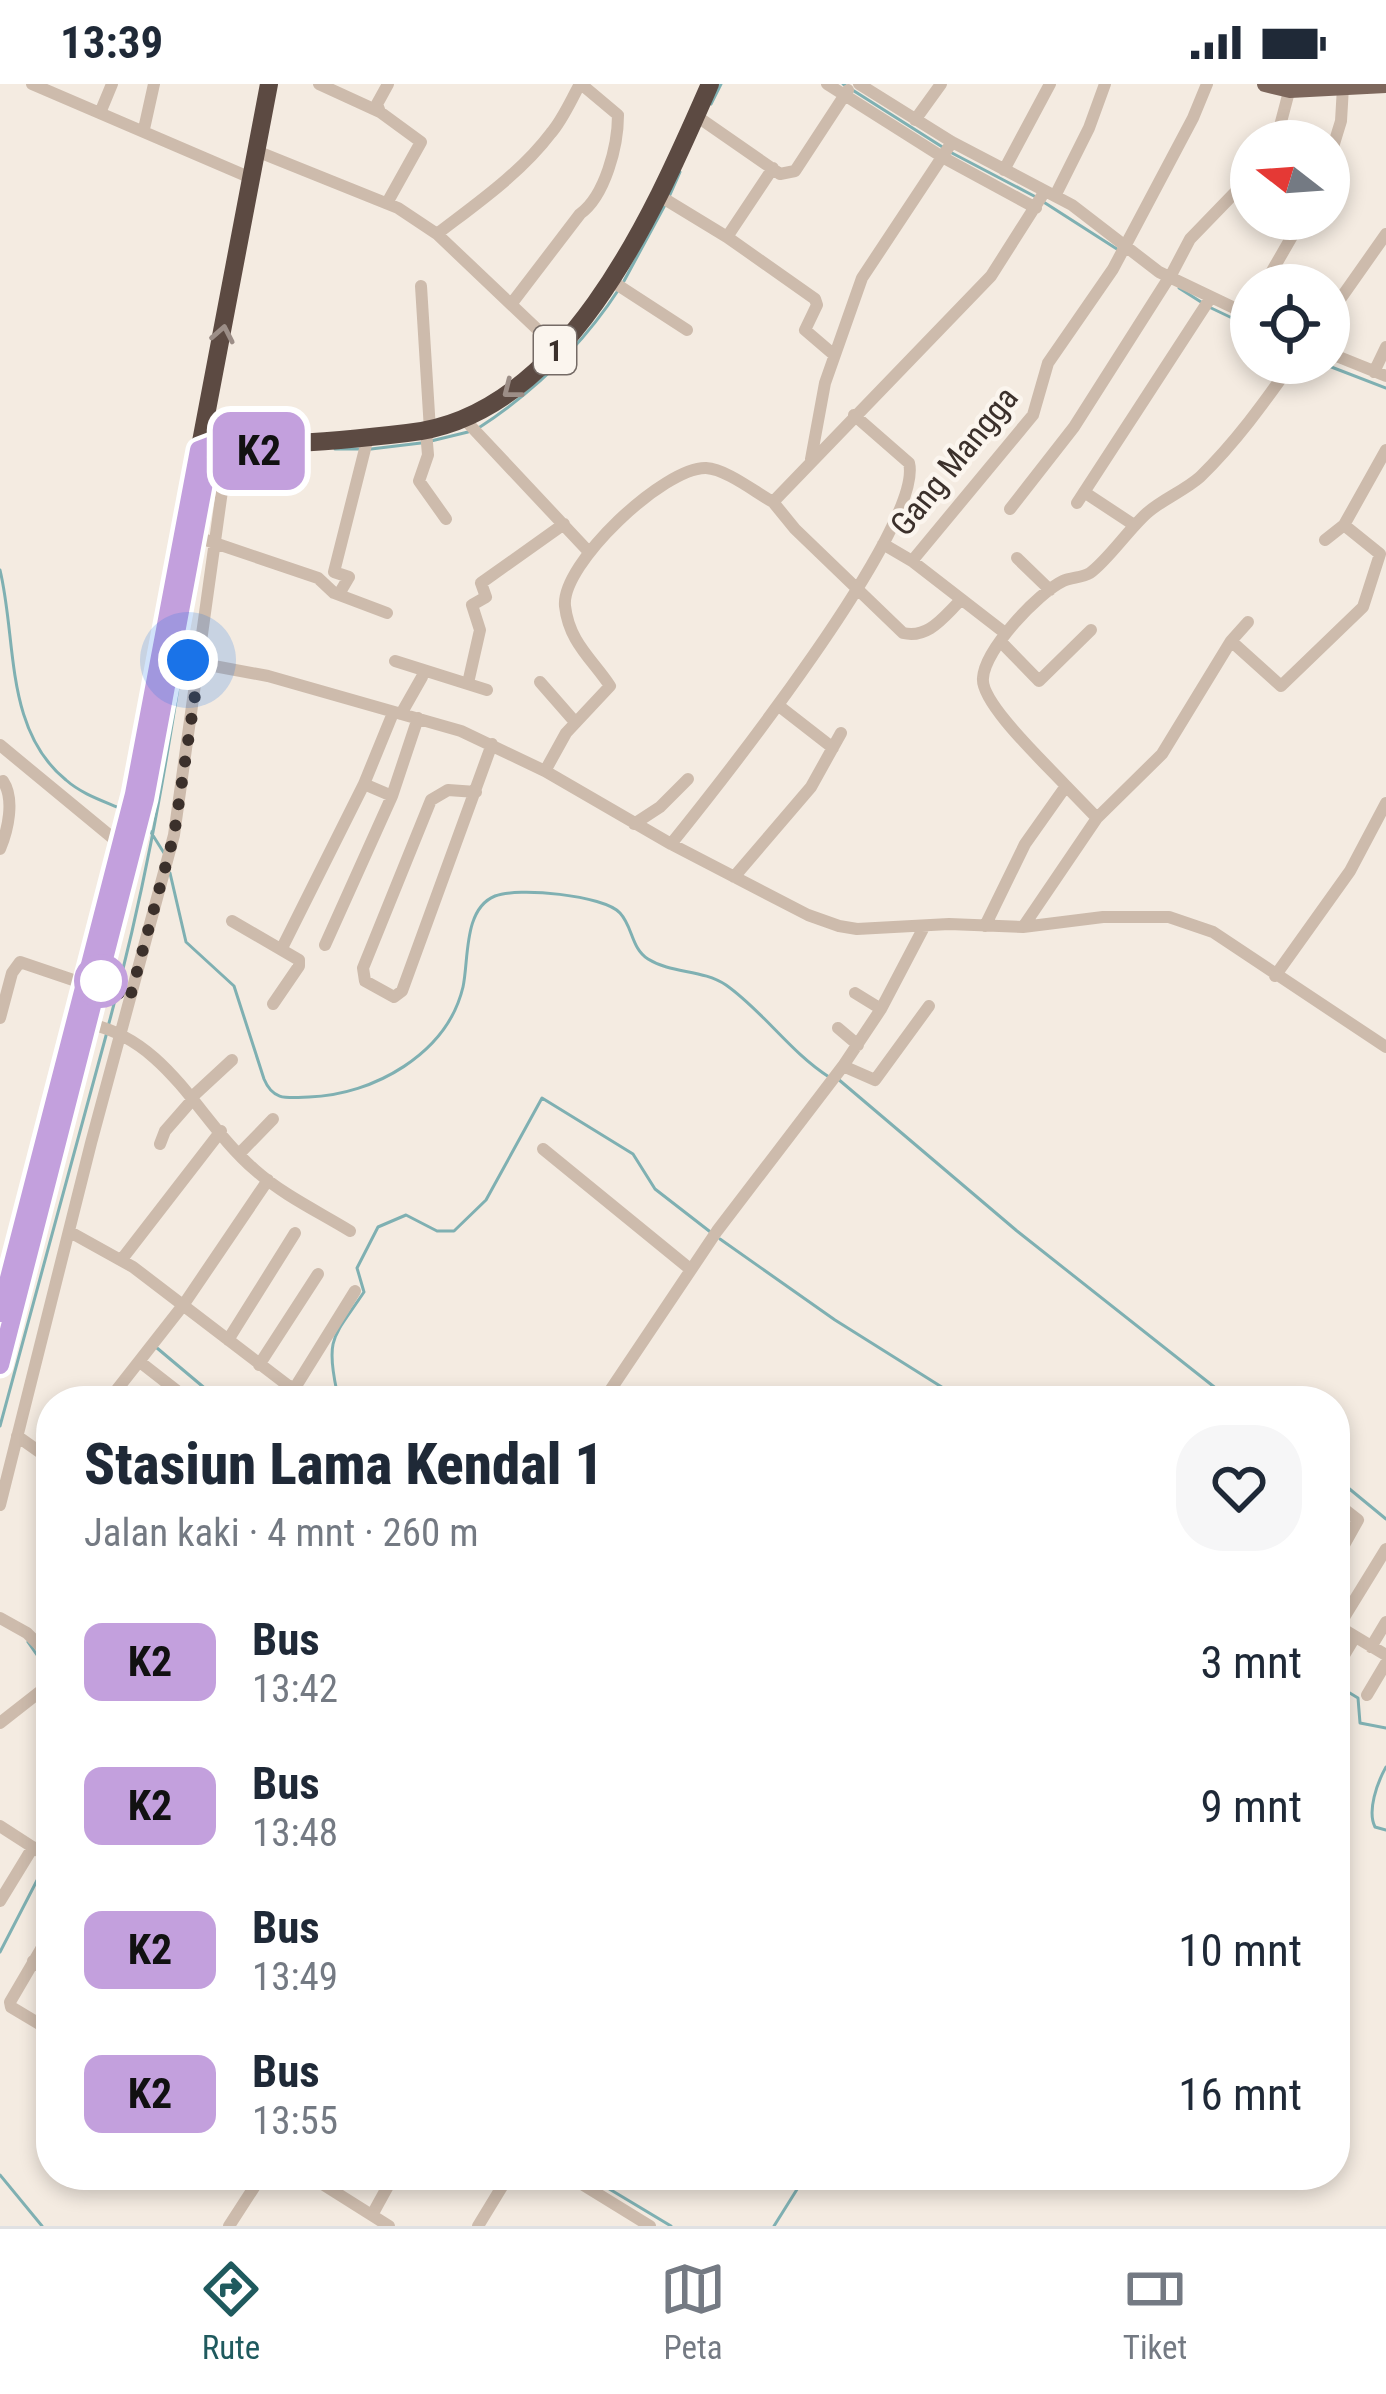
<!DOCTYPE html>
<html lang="id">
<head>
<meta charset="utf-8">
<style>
  :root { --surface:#fff; --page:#f6f6f7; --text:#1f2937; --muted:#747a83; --line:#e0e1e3; --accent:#1f5a5e }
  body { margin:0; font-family:"Roboto Condensed",sans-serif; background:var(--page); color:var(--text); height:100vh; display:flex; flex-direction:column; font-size:45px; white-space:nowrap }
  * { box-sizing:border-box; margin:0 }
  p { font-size:39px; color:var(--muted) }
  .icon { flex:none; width:66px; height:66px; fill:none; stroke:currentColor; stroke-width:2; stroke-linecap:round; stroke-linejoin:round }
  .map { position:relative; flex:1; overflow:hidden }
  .side { position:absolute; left:36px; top:1302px; width:1314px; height:804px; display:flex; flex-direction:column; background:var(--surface); border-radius:48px; box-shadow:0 6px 18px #0003 }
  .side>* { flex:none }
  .badge { padding:0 24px; border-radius:18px; font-size:42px; line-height:78px }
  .needle { width:78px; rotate:287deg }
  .tools { position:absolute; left:1230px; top:36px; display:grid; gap:24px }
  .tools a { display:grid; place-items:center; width:120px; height:120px; border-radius:50%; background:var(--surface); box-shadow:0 6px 18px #0003; font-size:60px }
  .you { position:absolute; width:60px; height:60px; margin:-30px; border:9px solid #fff; border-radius:50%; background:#1a73e8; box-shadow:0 0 0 18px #1a73e833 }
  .map>.badge { position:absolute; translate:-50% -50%; box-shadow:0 0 0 6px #fff }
  .round { display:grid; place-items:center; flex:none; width:126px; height:126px; border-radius:48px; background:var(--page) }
  .headline { display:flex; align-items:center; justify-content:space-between; height:204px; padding:0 48px }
  h1 { font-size:57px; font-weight:800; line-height:90px }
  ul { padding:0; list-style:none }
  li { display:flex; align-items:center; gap:36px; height:144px; padding:0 48px }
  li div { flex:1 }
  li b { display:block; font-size:45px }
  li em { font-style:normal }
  li .badge { min-width:132px; font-weight:700; text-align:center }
  .status { display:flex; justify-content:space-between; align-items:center; height:84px; padding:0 60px; background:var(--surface); direction:ltr }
  .status svg { height:33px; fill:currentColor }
  .tab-bar { display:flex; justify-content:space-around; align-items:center; height:168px; border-top:3px solid var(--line); background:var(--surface); font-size:33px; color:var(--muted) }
  .tab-bar a { display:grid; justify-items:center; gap:6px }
  .tab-bar .active { color:var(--accent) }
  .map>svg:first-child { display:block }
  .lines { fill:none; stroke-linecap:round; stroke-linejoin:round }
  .stream { stroke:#7fb0b2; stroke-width:3 }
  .minor { stroke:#cdbbac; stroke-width:12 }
  .major { stroke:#7d675c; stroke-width:16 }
  .highway { stroke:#5c4a42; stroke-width:18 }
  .oneway { stroke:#9c8e87 }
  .line-casing { stroke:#fff; stroke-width:27 }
  .line { stroke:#c3a0dd; stroke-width:18 }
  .walk { stroke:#3b302b; stroke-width:12; stroke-dasharray:0 21.6 }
  .stop-dot { fill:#fff; stroke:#c3a0dd; stroke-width:6 }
  .labels { text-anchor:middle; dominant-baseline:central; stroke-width:9; stroke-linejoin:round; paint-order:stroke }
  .shield { fill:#fbf5ee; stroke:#756b66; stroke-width:3 }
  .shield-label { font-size:30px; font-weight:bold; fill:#3b302b }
  .street-label { font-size:33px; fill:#3b302b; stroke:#fbf5ee }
</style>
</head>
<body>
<div class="status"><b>13:39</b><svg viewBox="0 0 49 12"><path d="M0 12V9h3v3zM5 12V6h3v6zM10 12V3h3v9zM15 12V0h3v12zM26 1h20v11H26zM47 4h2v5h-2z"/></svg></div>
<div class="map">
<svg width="1386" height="2142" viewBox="0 0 1386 2142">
  <rect width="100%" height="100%" fill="#f4ebe1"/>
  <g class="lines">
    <!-- stream -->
    <path class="stream" d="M843,0L944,64
      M711,20L721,0
      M952,69L1034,112
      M669,113L680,88
      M1042,117L1120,167
      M624,197L665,121
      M1179,204L1201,218
      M1209,223L1251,243
      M1321,279L1386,304
      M477,345C534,308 582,262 619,205
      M431,357L468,348
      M335,365H362
      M371,365L421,359
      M0,486C17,556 4,646 66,696C83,711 104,717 124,726
      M184,569L198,477
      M147,742L164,769
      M170,789L186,858L234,902L264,995C273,1017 287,1014 309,1013C373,1011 447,970 463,903C469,876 463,825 495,812C517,803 604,811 620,829C633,843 631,864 648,875C672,890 702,885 726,901C763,927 790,968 829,993
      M109,939C142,818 163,702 182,578
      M838,995L1017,1147L1232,1317
      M720,1155L835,1236L964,1317
      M157,1264L220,1317
      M332,1317L337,1308C325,1253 334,1253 364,1208L357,1184L378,1143L406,1131L437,1147H454L486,1116L542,1014L633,1070L655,1105L713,1150
      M0,1342L107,948
      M1335,1393L1386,1435
      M28,1558L51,1591
      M1335,1600L1358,1614L1360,1639L1386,1644
      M1386,1683C1377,1699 1367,1727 1375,1743L1386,1746
      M0,1868L46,1779
      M0,2091L42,2142
      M586,2091L671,2142
      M774,2142L806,2091"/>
    <!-- minor -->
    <path class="minor" d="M32,0L251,94
      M319,0L380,28
      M827,0L944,74L1036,124
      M859,0L952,58L1072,121L1159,188L1251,232
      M100,29L112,0
      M695,31L780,90L795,87L848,6
      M915,36L941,0
      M144,45L154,0
      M1276,57L1291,0
      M254,66L398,124L437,150L557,264
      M1329,76L1341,37L1343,3
      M1004,86L1050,0
      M658,111L727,153L815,215L817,221L805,246L833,270
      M1055,112L1089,44L1105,0
      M387,119L421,58L380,28L377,20L388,0
      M437,150C476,120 521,89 551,49C563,35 571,16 580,0
      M727,153L773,84
      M1170,193L1190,155L1251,92
      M610,196L687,246
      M1264,201L1302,135
      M421,202L430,346
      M512,219L580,130C605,112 618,62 618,31L581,0
      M1329,231L1386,150
      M1329,269L1386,292
      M1374,288L1386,263
      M466,337L588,467
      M426,347L428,371L419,397L446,435
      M811,375L825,299L862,194L952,58
      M1084,408L1134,441
      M773,418L795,445L903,549C929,555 944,532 961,516
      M1077,419L1211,213
      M1010,425L1074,343L1170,192
      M194,452L318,494L334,509L387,529
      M1325,456L1344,441L1386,366
      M883,460L912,477L1033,331L1048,279L1113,185L1193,34L1207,0
      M1017,474L1050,506
      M912,477L1005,549
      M334,488L368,353
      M334,488L349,493L339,510
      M1231,557L1281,602L1363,523L1380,470L1344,441
      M1001,558L1039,597L1091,546
      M171,574L268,592L461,647L545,687L671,760L808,831L839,842L857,845L949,840L1023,843L1103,833H1169L1213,848L1386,963
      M395,577L487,606
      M540,598L575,638
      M468,599L480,546L472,521L486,513L481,499L564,440
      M779,622L833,664
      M401,630L422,593
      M0,661L120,760
      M545,687L566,649L610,602C592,575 569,558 565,522C561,480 664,383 706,384C726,385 755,408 773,418L991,192L1045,107
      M1066,702L1097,734
      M476,708L448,706L431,716L363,884L365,897L394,913L402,907L492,660
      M392,712L418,634
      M634,740L660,723L688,695
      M671,760C717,703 925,441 909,379L854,331
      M0,765C8,746 15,715 3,697
      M734,793L811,703L841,649
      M232,837L299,876V882L273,920
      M985,842L1025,760L1066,702C1048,682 980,619 983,594C985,565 1038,509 1063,497C1071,493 1082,494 1090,489C1108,476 1128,446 1147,429C1163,415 1184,407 1200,393C1235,359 1264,319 1292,279
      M1023,843L1097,734L1162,670L1231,557L1248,538
      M325,861L392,712L364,700L393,629
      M282,864L364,700
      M1275,892L1350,787L1386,719
      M855,909L881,925
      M0,934L12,889L20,878L85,900
      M90,940C170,958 198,1037 255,1086C283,1111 319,1128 350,1147
      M838,944L858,961
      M843,982L875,996L929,922
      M192,1013L232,976
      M160,1060L165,1047L193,1015
      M543,1065L690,1185
      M239,1070L273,1035
      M70,1148L133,1183L290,1303L296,1302L355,1207
      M122,1175L221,1047
      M228,1256L295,1149
      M140,1278L190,1317
      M259,1281L318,1190
      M108,1317L184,1220L268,1096
      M603,1317L717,1147L843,982L881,925L924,843
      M17,1352L51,1376
      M1335,1418L1358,1436L1335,1477
      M0,1421L91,1059L174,751L227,371
      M51,1429V1432
      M0,1534L27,1549L51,1573
      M1336,1541L1386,1571
      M1338,1543L1386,1465
      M1371,1563L1386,1538
      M1337,1583L1355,1553
      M1367,1611L1386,1579
      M0,1639L51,1599
      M0,1742L51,1775
      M0,1817L33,1763
      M51,1848L10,1918L11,1923L51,1947
      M33,1877L51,1889
      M308,2091L389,2142
      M567,2091L650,2142
      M372,2131L394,2091
      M229,2142L262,2091
      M478,2142L509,2091"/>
    <!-- major -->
    <path class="major" d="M1265,0L1290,6L1386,1"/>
    <!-- highway -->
    <path class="highway" d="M200,364C227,354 252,362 280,360C323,358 365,354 407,349C566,333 654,128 710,0
      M177,540L206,388L218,374L272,361
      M0,1229L134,710L269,0
      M0,1281L107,872L149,697"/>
  </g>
  <!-- one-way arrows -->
  <defs><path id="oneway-chevron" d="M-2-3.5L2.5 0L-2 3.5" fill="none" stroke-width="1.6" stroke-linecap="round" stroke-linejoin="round" transform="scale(3)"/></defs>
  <g class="oneway">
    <use href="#oneway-chevron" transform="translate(223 250) rotate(-79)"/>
    <use href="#oneway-chevron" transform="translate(511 306) rotate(142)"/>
  </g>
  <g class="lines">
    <!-- line casing -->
    <g class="line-casing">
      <path id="line" d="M0,1229L134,710L199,366L220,358L272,361L218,374L206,388L145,715L0,1281"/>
    </g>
    <!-- line -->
    <use href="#line" class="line"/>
    <!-- walk -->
    <path class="walk" d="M101,897L129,917L174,751L200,578L188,576"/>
  </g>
  <!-- markers -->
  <circle class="stop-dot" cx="101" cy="897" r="24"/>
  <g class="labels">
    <!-- shield labels -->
    <rect class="shield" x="534" y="242" width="42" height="48" rx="9"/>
    <g class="shield-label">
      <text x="555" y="266">1</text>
    </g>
    <!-- street labels -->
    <g class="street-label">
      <text transform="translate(954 377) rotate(-51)">Gang Mangga</text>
    </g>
  </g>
</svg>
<div class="tools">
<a><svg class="needle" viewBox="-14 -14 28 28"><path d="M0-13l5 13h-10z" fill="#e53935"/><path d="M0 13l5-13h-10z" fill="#747a83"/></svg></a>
<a><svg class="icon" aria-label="locate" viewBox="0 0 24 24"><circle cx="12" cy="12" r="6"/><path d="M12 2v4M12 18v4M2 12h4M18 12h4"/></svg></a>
</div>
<div class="you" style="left:188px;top:576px"></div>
<b class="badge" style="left:259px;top:367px;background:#c3a0dd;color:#111">K2</b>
<section class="side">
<div class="headline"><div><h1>Stasiun Lama Kendal 1</h1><p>Jalan kaki · 4 mnt · 260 m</p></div><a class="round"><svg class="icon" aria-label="heart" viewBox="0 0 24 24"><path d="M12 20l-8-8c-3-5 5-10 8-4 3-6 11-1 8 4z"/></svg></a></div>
<ul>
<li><span class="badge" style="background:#c3a0dd;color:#111">K2</span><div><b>Bus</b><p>13:42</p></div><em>3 mnt</em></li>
<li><span class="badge" style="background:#c3a0dd;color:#111">K2</span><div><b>Bus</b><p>13:48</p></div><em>9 mnt</em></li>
<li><span class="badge" style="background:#c3a0dd;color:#111">K2</span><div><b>Bus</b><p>13:49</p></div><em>10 mnt</em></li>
<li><span class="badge" style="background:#c3a0dd;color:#111">K2</span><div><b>Bus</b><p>13:55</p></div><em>16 mnt</em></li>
</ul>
</section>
</div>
<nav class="tab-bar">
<a class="active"><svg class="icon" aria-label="directions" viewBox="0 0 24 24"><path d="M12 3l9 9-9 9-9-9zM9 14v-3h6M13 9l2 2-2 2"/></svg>Rute</a>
<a><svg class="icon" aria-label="map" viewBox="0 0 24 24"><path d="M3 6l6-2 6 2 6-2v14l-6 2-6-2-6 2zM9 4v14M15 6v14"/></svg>Peta</a>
<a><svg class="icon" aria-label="tickets" viewBox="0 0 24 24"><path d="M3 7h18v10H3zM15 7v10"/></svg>Tiket</a>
</nav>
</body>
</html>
